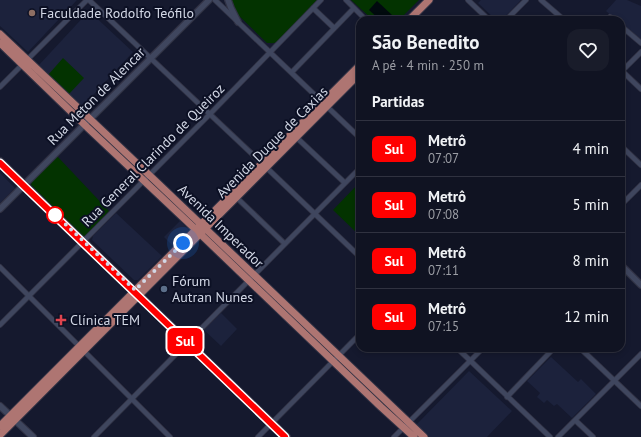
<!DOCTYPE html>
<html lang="pt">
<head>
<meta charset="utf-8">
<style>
  :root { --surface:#101322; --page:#191c2a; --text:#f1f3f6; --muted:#9c9ea5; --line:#303240 }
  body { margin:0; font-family:"PT Sans",sans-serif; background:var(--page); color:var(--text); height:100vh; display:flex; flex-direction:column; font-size:15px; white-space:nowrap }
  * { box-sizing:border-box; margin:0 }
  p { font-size:13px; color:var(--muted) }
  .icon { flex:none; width:22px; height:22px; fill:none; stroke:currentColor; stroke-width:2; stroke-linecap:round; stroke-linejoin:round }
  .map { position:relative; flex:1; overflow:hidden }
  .sheet { position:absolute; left:356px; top:16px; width:269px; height:336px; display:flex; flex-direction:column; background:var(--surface); border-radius:12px; box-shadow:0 2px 6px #0003,0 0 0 1px var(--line) }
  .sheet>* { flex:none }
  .badge { padding:0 8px; border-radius:6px; font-size:14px; line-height:26px }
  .you { position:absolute; width:20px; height:20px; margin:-10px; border:3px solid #fff; border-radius:50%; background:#1a73e8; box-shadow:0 0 0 6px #1a73e833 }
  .map>.badge { position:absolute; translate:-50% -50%; box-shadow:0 0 0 2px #fff }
  h2 { padding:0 16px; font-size:15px; line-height:36px }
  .round { display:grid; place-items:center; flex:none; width:42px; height:42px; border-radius:12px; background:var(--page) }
  .head { display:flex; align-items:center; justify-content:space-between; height:68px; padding:0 16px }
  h1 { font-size:19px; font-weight:600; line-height:30px }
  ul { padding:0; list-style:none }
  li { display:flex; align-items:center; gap:12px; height:56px; padding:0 16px; border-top:1px solid var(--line) }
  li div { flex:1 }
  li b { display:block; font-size:15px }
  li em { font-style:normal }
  li .badge { min-width:44px; font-weight:700; text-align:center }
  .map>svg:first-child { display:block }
  .built { fill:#1c223c }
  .green { fill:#033300 }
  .water { fill:#010a0e }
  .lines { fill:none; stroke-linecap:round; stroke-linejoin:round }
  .minor-casing { stroke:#313244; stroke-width:6 }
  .tertiary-casing { stroke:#313244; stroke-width:8 }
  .secondary-casing { stroke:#313244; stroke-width:8 }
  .primary-casing { stroke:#313244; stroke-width:9 }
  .minor { stroke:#3f465e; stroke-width:4.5 }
  .tertiary { stroke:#3f465e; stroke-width:5.5 }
  .secondary { stroke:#3f465e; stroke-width:6 }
  .primary { stroke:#ae7572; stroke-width:7 }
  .line-casing { stroke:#fff; stroke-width:9 }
  .line { stroke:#f00; stroke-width:6 }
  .walk { stroke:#d2d7e5; stroke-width:4; stroke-dasharray:0 7.2 }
  .education-dot { fill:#8d6e63; stroke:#0c1024; stroke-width:1.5 }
  .stop-dot { fill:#fff; stroke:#f00; stroke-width:2 }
  .service-dot { fill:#5c6f8a; stroke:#0c1024; stroke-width:1.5 }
  .health-dot { fill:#e0444e; stroke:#0c1024; stroke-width:1.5 }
  .labels { text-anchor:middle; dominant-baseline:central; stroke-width:4; stroke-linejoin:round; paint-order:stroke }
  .poi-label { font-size:14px; fill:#d2d7e5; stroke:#0c1024; text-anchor:start }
  .street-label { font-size:14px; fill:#d2d7e5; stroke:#0c1024 }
</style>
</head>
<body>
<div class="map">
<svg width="641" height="437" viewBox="0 0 641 437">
  <rect width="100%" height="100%" fill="#15192e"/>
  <!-- built -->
  <path class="built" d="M0,0H77L28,52L0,26Z
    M481,0H521L502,20H496L478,3Z
    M616,0H627L641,6V42L621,24V20H616L606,11Z
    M89,11L133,52L82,107L38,66Z
    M0,173L15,188L0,203Z
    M116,213L162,256L138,280H134L92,240L93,236Z
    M180,221L189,230L173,246L164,237Z
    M221,313L237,329L221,346L204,330Z
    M551,357L578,382L581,379L596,394L572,418L557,404L554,406L547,400L544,403L537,397L540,393L527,381Z
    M469,371L512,411L487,437H429L416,425Z"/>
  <!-- green -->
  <path class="green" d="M230,0H317L278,41C275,44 271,43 267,43L234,11Z
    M351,0H419L399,20H373Z
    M63,58L84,78L69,94L48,75Z
    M57,156L109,211L85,236H83L31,185L32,181Z
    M359,183L360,184V229L357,233L333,210Z"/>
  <!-- water -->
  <path class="water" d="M377,1L392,15L388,20H380L369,10Z"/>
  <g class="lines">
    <!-- minor casing -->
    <g class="minor-casing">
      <path id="minor" d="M89,0L269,170L360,257
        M215,0L360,138
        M346,0L366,20
        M468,0L489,20
        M541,0L563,19
        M313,8L334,28
        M610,17L614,20
        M506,20L526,0
        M621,26L641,43
        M622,71L641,89
        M292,72L354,8
        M621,72L641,52
        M0,87L87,0
        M296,137L345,183
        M621,146L641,165
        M236,197L285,244
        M621,205L641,185
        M0,267L170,437
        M0,325L210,114L321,0
        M457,348L550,437
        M580,348L641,406
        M507,397L554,348
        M575,420L593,437
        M94,437L360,168
        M258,437L360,334
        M394,437L483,348
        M558,437L641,354"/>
    </g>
    <!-- tertiary casing -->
    <g class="tertiary-casing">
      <path id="tertiary" d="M228,0L231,8L238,22
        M0,161L287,437
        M0,209L209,0
        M621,265L641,285"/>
    </g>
    <!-- secondary casing -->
    <g class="secondary-casing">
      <path id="secondary" d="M0,406L33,437"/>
    </g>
    <!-- primary casing -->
    <g class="primary-casing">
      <path id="primary" d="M409,20L429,0
        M0,34L146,172L424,437
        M0,43L88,128L192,226L381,407L414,437
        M0,426L360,65
        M0,435L360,73"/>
    </g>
    <!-- minor -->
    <use href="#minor" class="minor"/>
    <!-- tertiary -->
    <use href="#tertiary" class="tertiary"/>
    <!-- secondary -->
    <use href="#secondary" class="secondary"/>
    <!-- primary -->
    <use href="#primary" class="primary"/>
  </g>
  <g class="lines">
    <!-- line casing -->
    <g class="line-casing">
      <path id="line" d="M0,163L285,437"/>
    </g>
    <!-- line -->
    <use href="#line" class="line"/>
    <!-- walk -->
    <path class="walk" d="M55,215L59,218L135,290L183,243"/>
  </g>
  <!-- markers -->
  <circle class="education-dot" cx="32" cy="13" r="4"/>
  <circle class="stop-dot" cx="55" cy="215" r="8"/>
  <circle class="service-dot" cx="164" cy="289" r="4"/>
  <path class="health-dot" d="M59 314h4v4h4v4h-4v4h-4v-4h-4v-4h4z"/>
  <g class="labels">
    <!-- poi labels -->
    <g class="poi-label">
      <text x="40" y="13">Faculdade Rodolfo Teófilo</text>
      <text x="172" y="281">Fórum<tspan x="172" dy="16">Autran Nunes</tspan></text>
      <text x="70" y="320">Clínica TEM</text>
    </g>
    <!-- street labels -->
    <g class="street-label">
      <text transform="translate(96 96) rotate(-45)">Rua Meton de Alencar</text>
      <text transform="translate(272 142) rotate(-45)">Avenida Duque de Caxias</text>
      <text transform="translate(153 155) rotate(-45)">Rua General Clarindo de Queiroz</text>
      <text transform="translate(221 226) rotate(44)">Avenida Imperador</text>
    </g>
  </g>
</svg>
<div class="you" style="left:183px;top:243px"></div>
<b class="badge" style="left:185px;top:341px;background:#f00;color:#fff">Sul</b>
<section class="sheet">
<div class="head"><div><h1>São Benedito</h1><p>A pé · 4 min · 250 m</p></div><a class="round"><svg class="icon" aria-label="heart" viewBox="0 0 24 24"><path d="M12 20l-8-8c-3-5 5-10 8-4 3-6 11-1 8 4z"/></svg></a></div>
<h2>Partidas</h2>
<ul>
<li><span class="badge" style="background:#f00;color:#fff">Sul</span><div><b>Metrô</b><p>07:07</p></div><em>4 min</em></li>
<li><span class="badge" style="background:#f00;color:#fff">Sul</span><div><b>Metrô</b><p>07:08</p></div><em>5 min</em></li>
<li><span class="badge" style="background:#f00;color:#fff">Sul</span><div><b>Metrô</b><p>07:11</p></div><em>8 min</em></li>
<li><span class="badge" style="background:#f00;color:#fff">Sul</span><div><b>Metrô</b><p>07:15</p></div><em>12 min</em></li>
</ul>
</section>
</div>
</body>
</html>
